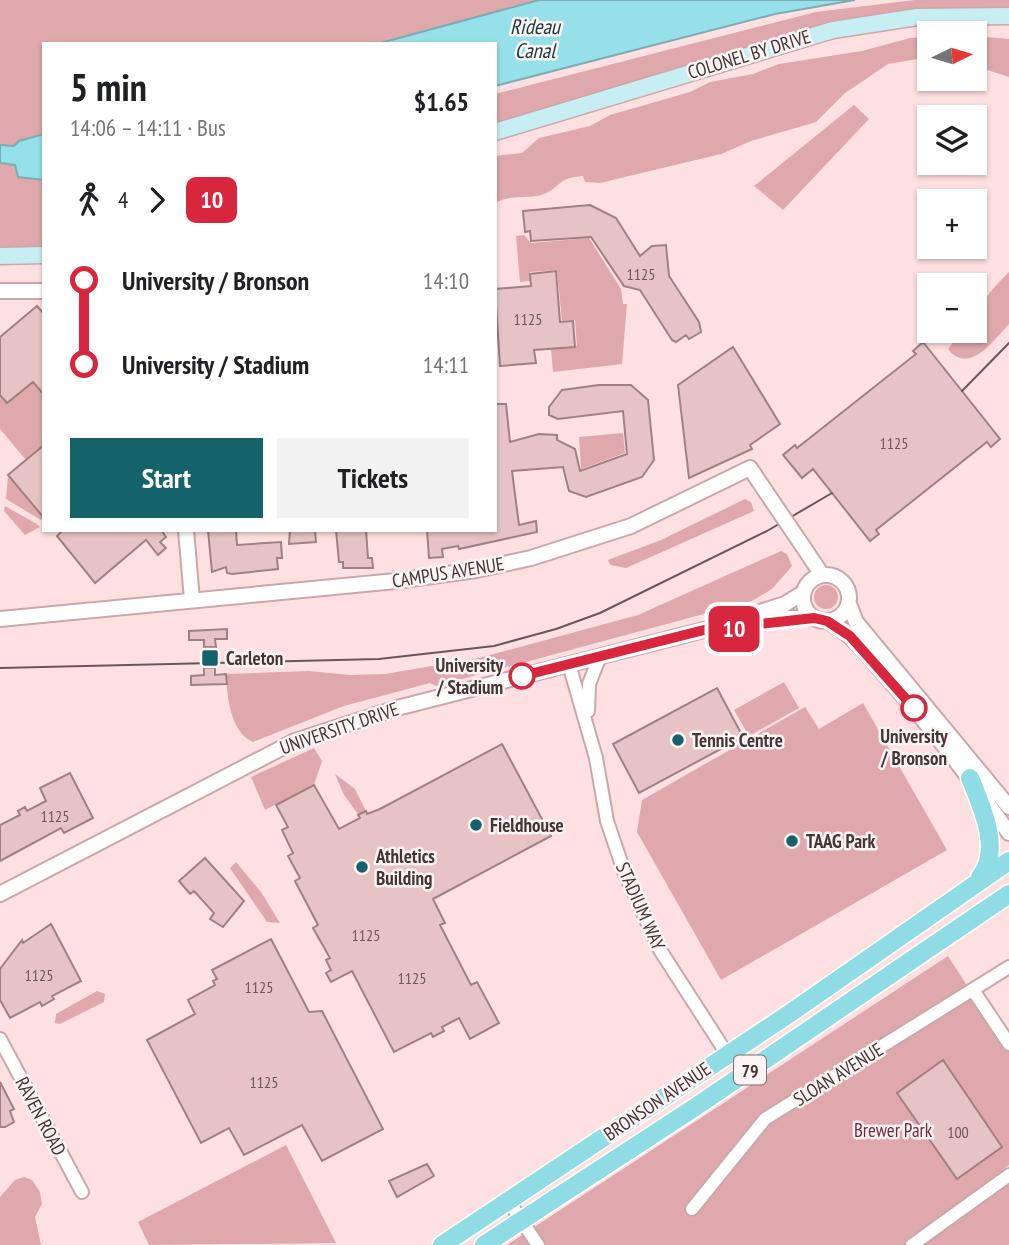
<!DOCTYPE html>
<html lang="en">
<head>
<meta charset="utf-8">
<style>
  :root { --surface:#fff; --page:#f2f2f2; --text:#202124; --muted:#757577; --accent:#14636a }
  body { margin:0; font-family:"PT Sans Narrow",sans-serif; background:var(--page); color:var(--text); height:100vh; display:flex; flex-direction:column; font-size:26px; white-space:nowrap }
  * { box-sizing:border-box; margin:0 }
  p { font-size:23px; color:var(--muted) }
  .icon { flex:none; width:38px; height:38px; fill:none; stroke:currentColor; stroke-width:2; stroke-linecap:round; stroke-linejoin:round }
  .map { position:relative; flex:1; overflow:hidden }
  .drawer { position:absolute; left:42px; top:42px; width:455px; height:490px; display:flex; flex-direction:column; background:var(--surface); border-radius:0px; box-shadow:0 2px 5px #0004 }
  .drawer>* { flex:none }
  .badge { padding:0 14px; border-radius:10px; font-size:24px; line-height:46px }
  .needle { width:46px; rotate:85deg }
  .controls { position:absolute; left:917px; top:21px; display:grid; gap:14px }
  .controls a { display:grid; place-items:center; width:70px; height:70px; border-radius:0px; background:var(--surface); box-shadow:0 2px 5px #0004; font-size:35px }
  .map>.badge { position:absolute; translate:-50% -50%; box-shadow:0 0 0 4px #fff }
  .legs { display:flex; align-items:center; gap:10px; height:77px; padding:0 28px; font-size:23px }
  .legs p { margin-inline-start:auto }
  .head { display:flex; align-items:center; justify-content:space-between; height:119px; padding:0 28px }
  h1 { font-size:38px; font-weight:600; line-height:52px }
  .primary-button { display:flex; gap:14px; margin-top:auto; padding:14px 28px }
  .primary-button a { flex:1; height:80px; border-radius:0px; background:var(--accent); color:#fff; font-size:28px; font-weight:600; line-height:80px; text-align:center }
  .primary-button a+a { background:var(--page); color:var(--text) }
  ul { padding:0 28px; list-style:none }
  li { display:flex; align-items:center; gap:24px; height:84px; font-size:26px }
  li i { display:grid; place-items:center; width:10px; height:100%; margin:0 9px; background:currentColor }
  li i::after { content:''; width:18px; height:18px; margin:-9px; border:5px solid; border-radius:50%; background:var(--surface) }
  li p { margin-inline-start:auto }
  li:first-child i { background:linear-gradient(#0000 50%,currentColor 0) }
  li:last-child i { background:linear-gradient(currentColor 50%,#0000 0) }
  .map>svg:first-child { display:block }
  .green { fill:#dfa8ac }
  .water { fill:#95e0e9; stroke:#7dadb3; stroke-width:2 }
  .building { fill:#e8c3c5; stroke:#a28082; stroke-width:2 }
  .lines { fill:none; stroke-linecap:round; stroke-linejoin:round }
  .minor-casing { stroke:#cba7aa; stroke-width:16 }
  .tertiary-casing { stroke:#cba7aa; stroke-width:18 }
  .secondary-casing { stroke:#cba7aa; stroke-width:19 }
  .primary-casing { stroke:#fff; stroke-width:21 }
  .minor { stroke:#fff; stroke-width:12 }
  .tertiary { stroke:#fff; stroke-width:14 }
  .secondary { stroke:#c7eef2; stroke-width:16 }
  .primary { stroke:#8fdce4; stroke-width:18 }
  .tram { stroke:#695758; stroke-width:2 }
  .tertiary-bridge-casing { stroke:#cba7aa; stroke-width:18; stroke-linecap:butt }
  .tertiary-bridge { stroke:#fff; stroke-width:14 }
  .line-1-casing { stroke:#fff; stroke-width:16 }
  .line-1 { stroke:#d7263d; stroke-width:10 }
  .poi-dot { fill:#14636a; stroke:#fcf4f4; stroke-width:2.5 }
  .stop-1-dot { fill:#fff; stroke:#d7263d; stroke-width:3.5 }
  .labels { text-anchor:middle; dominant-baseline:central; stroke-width:5; stroke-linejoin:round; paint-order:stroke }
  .number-label { font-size:16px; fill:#6d585a }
  .shield { fill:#fcf4f4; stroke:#7b6e6f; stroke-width:2 }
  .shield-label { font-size:18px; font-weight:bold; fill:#443536 }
  .street-label { font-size:19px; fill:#443536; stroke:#fcf4f4 }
  .poi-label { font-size:19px; font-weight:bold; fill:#443536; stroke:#fcf4f4; text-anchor:start }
  .stop-label { font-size:19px; font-weight:bold; fill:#443536; stroke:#fcf4f4; text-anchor:end }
  .park-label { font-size:19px; fill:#742936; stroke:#fcf4f4 }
  .water-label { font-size:21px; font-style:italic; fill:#163a3e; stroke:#fcf4f4 }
</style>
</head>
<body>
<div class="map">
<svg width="1009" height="1245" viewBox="0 0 1009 1245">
  <rect width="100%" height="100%" fill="#ffe0e2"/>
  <!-- green -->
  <path class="green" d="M0,0H539L377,44H44V134L19,141L16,145H0Z
    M915,0H1009V8L917,10L815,27L495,124V94L816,12Z
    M975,36L1009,39V77L975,66Z
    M929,37V57L888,64L845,93L816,122L751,141L721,154L600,183L585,182L583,176C556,178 563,186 544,194C528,200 514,193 495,203V156L522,153L539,138L590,126L610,115L690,92L710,82L753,74L779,64L862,51L910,38Z
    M854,105L869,119L783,210L754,186Z
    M0,163L15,165L18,177L44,180V247L0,249Z
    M524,235L531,243L589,238L621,289L623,304H627L622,364L553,372L551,349L577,346L575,320L562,321L557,270L530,272V281L520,282L516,236Z
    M1009,272V324C994,340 969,376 948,349L962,331H975C975,306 992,289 1009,272Z
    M33,382L44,395V445L26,460L0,429V395L7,403Z
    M623,433L625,453L581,469L579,437Z
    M8,475L44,518V519L41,520L6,499Z
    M745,499L751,502L754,511L626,568L610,565L608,560L661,540Z
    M5,506L37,524L40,527L25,535L4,511Z
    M781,551L787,554L792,566L772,589L752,601L436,686L430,683L344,706L253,742C230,732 227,696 226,674L309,671L350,675L385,674L479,658L638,615Z
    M814 597a12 12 0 1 1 24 0a12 12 0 1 1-24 0Z
    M784,682L799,708L749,736L734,710Z
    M863,703L947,850L721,980L637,832L642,800L805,707L819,729Z
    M314,748L322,761L314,785L265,810L251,777Z
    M335,774L355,789L366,811L358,814L344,795Z
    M236,862L261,892L280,923L267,922L230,868Z
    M948,956L1009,1051V1165L1002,1170L1009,1180V1245H507Z
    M97,991L105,994L104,1002L60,1024L55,1023L56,1014Z
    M286,1145L336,1243L149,1245L138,1222Z
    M24,1177L32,1180L40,1192L42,1204L35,1217L41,1245H0V1197L15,1180Z"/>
  <!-- water -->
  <path class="water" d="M539,0H855L775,14L495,86V44H377Z
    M44,134V180L18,177L15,165L0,163V145L14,146L19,141Z"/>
  <!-- building -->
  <path class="building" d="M590,205L616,218L640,256L652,246L666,245L669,276L699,322L701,332L689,339L686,335L676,342L672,340L640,290L624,286L591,237L531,241L530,231L525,232L523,211Z
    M556,271L560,322L573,321L575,347L534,350L536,363L500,366L495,289L531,286L530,274Z
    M37,306L44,314V395L33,382L7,403L0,395V337Z
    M923,342L1000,439L991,447L987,442L876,530L879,534L870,541L813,469L802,478L783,455L795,445L797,448L916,354L913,351Z
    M733,347L780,424L750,445L752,449L689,478L678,385Z
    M599,385H631L648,400L654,460L642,477L586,497L569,491L563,467L512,471L519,525L536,521L537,532L459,549L458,546L442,549L443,557L429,558L427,530H495V404H506L510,442L539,434L557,435V440L575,449L580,471L627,454L623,411L558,419L549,415V407L562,390Z
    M44,445V518L8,475Z
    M63,530H161L166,537L160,542L166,548L158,555L146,540L95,583L57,536Z
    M208,530H236L237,545L281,542L282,558H277L278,569L232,574L227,573L226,567L212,572Z
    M290,530H315L316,542L289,544Z
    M336,530H366L368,558H372L373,568H343V562H339Z
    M227,629V639H215L216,647H204V640H189V631Z
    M204,668H215V675L226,674L227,684L191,685V676L204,675Z
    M717,688L743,737L639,793L613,744Z
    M502,744L551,836L433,899L445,923L440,925L471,985L477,982L499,1023L470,1039L459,1018L442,1027L444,1031L433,1037L431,1033L394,1052L352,971L331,982L326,973L331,970L326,960L330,958L313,928L318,925L295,881L300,878L288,856L293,853L282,830L288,827L276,805L314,785L339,829L360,818L358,815L366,811L367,814L380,809Z
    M70,773L93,818L64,833L61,828L0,861V825L20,815L18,811L25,807L27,811L46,801L40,788Z
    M205,858L244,901L223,927L210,919L214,913L194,891L190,894L179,881Z
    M51,924L81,981L52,996L54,999L42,1006L40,1002L10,1018L0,1000V969L22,940L23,943Z
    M271,939L309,1012L322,1011L383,1129L322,1161L302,1125L244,1155L229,1128L201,1143L147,1040L195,1014L188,1000L215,985L213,981L217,979L212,970Z
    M943,1060L1002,1147L957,1179L897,1093Z
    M0,1082L14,1109L10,1111L14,1122L5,1127H0Z
    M427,1164L434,1176L397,1197L389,1181Z"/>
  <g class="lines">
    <!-- minor casing -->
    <g class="minor-casing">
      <path id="minor" d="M569,664L596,758L607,821L625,874L660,950L727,1054
        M588,711L589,684L600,656
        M973,990L1009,1044
        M0,1039L82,1192
        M507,1199L538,1245
        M692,1209L765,1119L1009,967
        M912,1245L1009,1175"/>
    </g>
    <!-- tertiary casing -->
    <g class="tertiary-casing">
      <path id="tertiary" d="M0,291H44
        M186,530L192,600
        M802,545L822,575
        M803 598a23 23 0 1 1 46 0a23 23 0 1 1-46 0Z
        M849,604L856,622L1009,807
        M0,619L396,581L476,570L531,558L631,526L750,468L766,492
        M827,621C853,634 867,655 886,676C930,726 971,779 1009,833
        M730,629L788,618H814
        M0,894L295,741L397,708L704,630L785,604L803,593"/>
    </g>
    <!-- secondary casing -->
    <g class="secondary-casing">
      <path id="secondary" d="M495,132L833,30L917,17L1009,16
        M0,256L44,255"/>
    </g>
    <!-- primary casing -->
    <g class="primary-casing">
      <path id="primary" d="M970,778C982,807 1002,851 980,877
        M442,1245L789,1014L1009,861
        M484,1245L694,1108L1009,894"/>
    </g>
    <!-- minor -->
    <use href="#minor" class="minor"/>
    <!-- tertiary -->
    <use href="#tertiary" class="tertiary"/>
    <!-- secondary -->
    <use href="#secondary" class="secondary"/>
    <!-- primary -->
    <use href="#primary" class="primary"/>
    <!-- tram -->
    <path class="tram" d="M962,391L1009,343
      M0,668L379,659L494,646L556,629L600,613L767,531L832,493"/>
    <!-- tertiary-bridge casing -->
    <g class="tertiary-bridge-casing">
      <path id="tertiary-bridge" d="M766,492L802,545"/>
    </g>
    <!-- tertiary-bridge -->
    <use href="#tertiary-bridge" class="tertiary-bridge"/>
  </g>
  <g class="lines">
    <!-- line-1 casing -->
    <g class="line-1-casing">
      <path id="line-1" d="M522,676L704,630L814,618L827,621L850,636L914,708"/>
    </g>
    <!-- line-1 -->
    <use href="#line-1" class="line-1"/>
  </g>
  <!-- markers -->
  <g class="poi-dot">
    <rect x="201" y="649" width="18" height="18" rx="3.5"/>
    <circle cx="678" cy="740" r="7"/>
    <circle cx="476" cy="825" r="7"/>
    <circle cx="792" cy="841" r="7"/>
    <circle cx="362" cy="867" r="7"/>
  </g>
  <g class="stop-1-dot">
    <circle cx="522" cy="676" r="12"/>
    <circle cx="914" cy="708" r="12"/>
  </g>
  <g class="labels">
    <!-- number labels -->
    <g class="number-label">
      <text x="641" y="274">1125</text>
      <text x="528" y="319">1125</text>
      <text x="894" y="443">1125</text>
      <text x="55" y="816">1125</text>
      <text x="366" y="935">1125</text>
      <text x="39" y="975">1125</text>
      <text x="412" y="978">1125</text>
      <text x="259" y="987">1125</text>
      <text x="264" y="1082">1125</text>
      <text x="958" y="1132">100</text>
    </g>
    <!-- shield labels -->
    <rect class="shield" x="734" y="1055.5" width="32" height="29" rx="5"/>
    <g class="shield-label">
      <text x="750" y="1070">79</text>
    </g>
    <!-- street labels -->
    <g class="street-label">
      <text transform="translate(749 54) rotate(-17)">COLONEL BY DRIVE</text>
      <text transform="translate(448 572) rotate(-9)">CAMPUS AVENUE</text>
      <text transform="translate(339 728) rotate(-19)">UNIVERSITY DRIVE</text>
      <text transform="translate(641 906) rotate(66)">STADIUM WAY</text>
      <text transform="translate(838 1074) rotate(-32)">SLOAN AVENUE</text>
      <text transform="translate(657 1101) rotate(-34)">BRONSON AVENUE</text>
      <text transform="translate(41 1116) rotate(62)">RAVEN ROAD</text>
    </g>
    <!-- poi labels -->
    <g class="poi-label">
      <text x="226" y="658">Carleton</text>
      <text x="692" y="740">Tennis Centre</text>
      <text x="490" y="825">Fieldhouse</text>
      <text x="806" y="841">TAAG Park</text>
      <text x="376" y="856">Athletics<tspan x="376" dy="22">Building</tspan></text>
    </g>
    <!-- stop labels -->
    <g class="stop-label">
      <text x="503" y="665">University<tspan x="503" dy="22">/ Stadium</tspan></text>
      <text x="914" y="736" text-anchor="middle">University<tspan x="914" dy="22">/ Bronson</tspan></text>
    </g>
    <!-- park labels -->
    <g class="park-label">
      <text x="893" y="1130">Brewer Park</text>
    </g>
    <!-- water labels -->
    <g class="water-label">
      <text x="535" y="26">Rideau<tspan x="535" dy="24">Canal</tspan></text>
    </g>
  </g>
</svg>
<div class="controls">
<a><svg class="needle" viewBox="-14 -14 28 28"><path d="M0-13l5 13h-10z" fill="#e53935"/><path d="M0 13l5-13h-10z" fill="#757577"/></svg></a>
<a><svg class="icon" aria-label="layers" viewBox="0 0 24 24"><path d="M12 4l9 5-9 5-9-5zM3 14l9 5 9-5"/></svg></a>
<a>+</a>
<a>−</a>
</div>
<b class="badge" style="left:734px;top:629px;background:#d7263d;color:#fff">10</b>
<section class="drawer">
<div class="head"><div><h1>5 min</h1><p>14:06 – 14:11 · Bus</p></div><b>$1.65</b></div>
<div class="legs"><svg class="icon" aria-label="walk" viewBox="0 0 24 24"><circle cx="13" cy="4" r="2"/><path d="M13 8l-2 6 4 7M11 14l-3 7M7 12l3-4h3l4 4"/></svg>4<svg class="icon" aria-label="forward" viewBox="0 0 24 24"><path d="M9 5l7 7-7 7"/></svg><b class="badge" style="background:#d7263d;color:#fff">10</b></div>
<ul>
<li><i style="color:#d7263d"></i><b>University / Bronson</b><p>14:10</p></li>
<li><i style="color:#d7263d"></i><b>University / Stadium</b><p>14:11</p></li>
</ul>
<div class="primary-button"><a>Start</a><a>Tickets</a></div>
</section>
</div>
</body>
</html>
